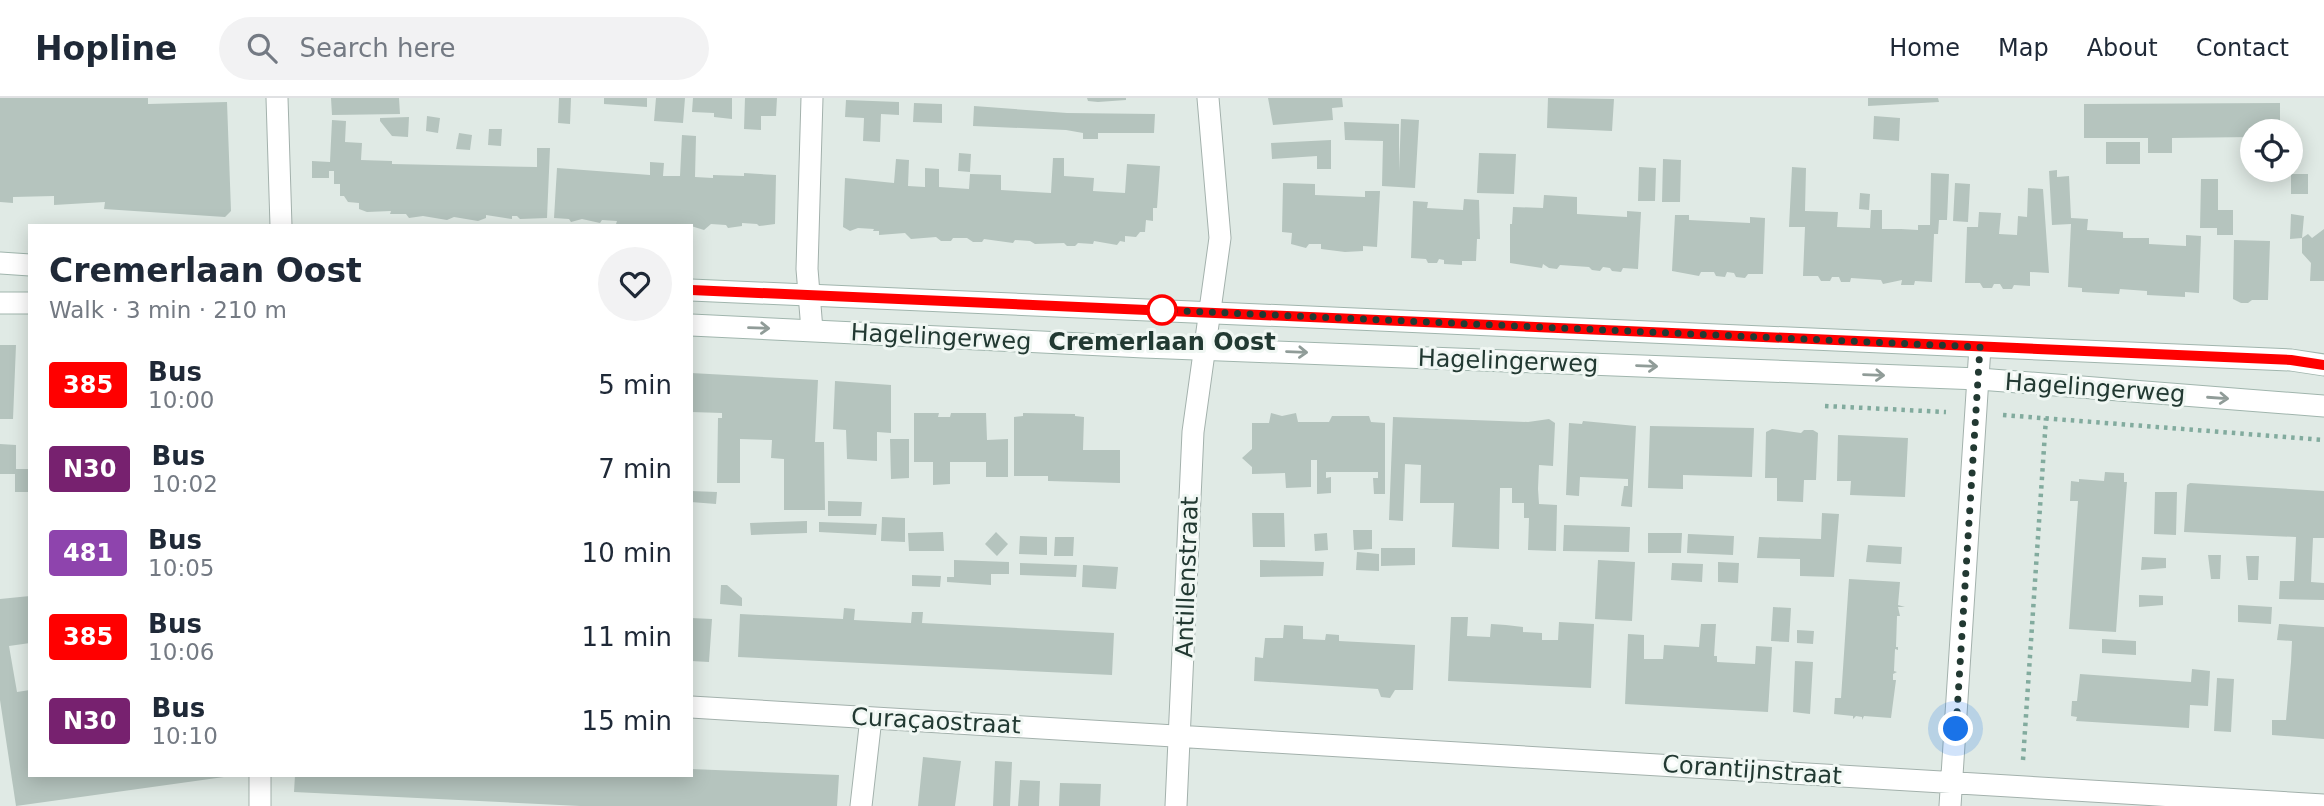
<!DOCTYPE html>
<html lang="en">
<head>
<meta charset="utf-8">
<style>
  :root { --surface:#fff; --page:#f2f2f3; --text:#1f2937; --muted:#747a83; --line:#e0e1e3 }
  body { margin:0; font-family:"DejaVu Sans",sans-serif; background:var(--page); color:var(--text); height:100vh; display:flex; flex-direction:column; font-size:26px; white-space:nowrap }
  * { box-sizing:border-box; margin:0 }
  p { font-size:23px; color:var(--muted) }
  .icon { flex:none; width:38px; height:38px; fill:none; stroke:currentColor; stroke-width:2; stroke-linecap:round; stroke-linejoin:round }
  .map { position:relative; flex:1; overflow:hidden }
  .details { position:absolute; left:28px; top:126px; width:665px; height:553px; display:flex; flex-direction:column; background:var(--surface); border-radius:0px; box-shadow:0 4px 18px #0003 }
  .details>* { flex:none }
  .badge { padding:0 14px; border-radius:5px; font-size:24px; line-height:46px }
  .buttons { position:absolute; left:2240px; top:21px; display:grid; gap:14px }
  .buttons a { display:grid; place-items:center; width:63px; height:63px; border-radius:50%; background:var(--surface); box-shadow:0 4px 18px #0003; font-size:35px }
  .you { position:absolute; width:35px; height:35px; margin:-18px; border:5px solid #fff; border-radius:50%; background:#1a73e8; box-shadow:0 0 0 10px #1a73e833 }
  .map>.badge { position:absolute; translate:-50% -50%; box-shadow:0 0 0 4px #fff }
  .round { display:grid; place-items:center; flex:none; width:74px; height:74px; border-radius:37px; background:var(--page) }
  .summary { display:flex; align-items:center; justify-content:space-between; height:119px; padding:0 21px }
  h1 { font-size:33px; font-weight:700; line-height:52px }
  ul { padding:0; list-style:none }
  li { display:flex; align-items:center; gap:21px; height:84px; padding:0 21px }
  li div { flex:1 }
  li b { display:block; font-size:26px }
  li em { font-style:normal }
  li .badge { min-width:77px; font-weight:700; text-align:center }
  header { display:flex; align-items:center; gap:42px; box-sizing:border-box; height:98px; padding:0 35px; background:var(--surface); border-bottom:2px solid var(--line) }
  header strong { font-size:33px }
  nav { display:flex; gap:38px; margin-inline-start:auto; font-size:24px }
  .search { width:490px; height:63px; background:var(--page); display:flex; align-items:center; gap:18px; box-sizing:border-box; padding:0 24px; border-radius:38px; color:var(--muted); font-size:26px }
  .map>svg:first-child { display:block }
  .building { fill:#b5c4be }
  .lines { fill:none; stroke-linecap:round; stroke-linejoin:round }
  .minor-casing { stroke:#a3b1ac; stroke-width:23 }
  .secondary-casing { stroke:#a0b5ad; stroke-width:23 }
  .path { stroke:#82ab9e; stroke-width:4.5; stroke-dasharray:3.5 5; stroke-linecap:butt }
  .minor { stroke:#fff; stroke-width:21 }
  .secondary { stroke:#fff; stroke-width:21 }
  .oneway { stroke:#909c98 }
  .line-casing { stroke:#fff; stroke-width:16 }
  .line { stroke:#f00; stroke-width:10 }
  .walk { stroke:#223932; stroke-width:7; stroke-dasharray:0 12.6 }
  .stop-dot { fill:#fff; stroke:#f00; stroke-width:3.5 }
  .labels { text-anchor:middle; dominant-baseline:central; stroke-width:6; stroke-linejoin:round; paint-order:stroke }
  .street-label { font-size:24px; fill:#223932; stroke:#f0f7f3 }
  .stop-label { font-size:24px; font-weight:bold; fill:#223932; stroke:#f0f7f3 }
</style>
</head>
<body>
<header>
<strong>Hopline</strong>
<div class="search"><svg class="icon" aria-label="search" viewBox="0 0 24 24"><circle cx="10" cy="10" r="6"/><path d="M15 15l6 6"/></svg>Search here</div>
<nav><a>Home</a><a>Map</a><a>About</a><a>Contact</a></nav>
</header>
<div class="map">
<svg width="2324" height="708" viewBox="0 0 2324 708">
  <rect width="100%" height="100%" fill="#e0eae5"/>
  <!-- building -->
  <path class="building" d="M0,0H148V6L227,4L231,113L225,119L104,111L105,104L54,107V98L13,99V105L0,104Z
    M331,0H399L400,16L332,17Z
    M559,0H571L570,26L558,25Z
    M604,0H647V9L604,6Z
    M656,0H685L683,25L654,23Z
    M693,0H732V21L714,19V15L692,14Z
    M745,0H777L776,18H761V32L744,31Z
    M1087,0H1126V2L1098,4L1088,3Z
    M1268,0H1342L1343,9L1332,10L1333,22L1273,27Z
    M1548,0L1614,1L1612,33L1547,30Z
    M1868,0H1938L1939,4L1868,8Z
    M846,2L899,4V17L881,16L880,44L863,43L864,20L845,19Z
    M914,5L942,6V25L913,24Z
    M2280,5V33H2252V39L2172,40V55H2148V40H2084V6Z
    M974,8L1067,15L1155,16L1154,35H1098V41H1083V35L1066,32L973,28Z
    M427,18L440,20L438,35L426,33Z
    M1874,18L1900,20L1899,43L1873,41Z
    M409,19L408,39L392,38L380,23V20Z
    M1401,21L1419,22L1415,90L1382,88L1383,43L1345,42L1344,24L1399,26V73Z
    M332,22L346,23L345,44L362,45L361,62L392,63V66L537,69V50H550L547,120L520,121L517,118H512V121L486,117V120L478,123L454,119L447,122L423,118L409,120L406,116H390L391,113L367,114L359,111V105L348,104L344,98H340V86H334V73H329V80H312V63L330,64Z
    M489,31H502L501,48L488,47Z
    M459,35L472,37L470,52L456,51Z
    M682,37L696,38L695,79L713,80V77L744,78V75L776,77L775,126L759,128L757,126L742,125V128L728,130L726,127L711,126L704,132L691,128H632L616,126L617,123L602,122L600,125L582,121L571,124L569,121L554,120L557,70L650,77V64L664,65L663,78H680Z
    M1331,42V71H1317V58L1272,61L1271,45Z
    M2106,44H2140V66H2106Z
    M959,55L971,56L970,74L958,73Z
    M1479,55L1516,56L1514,96L1477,95Z
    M1053,60H1064V78L1094,80L1093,93L1125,95L1127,66L1160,68L1157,110H1153V123L1146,122L1145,134H1140L1136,139L1125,138V144L1120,143L1117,147L1094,143L1093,146L1078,145L1075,148H1067L1064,145L1035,146L1030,143L1015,142L1013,145L984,141L982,144H973L967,140H953L951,143H941L936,139L911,141L905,135L879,137V133H873L874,131L858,130L850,133L843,129L845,80L894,85L896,61L909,62L908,88L925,89V70L939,71V89L969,91L970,76L1001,77V92L1051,95Z
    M1663,61L1681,62L1680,104H1662Z
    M1639,69L1656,70L1655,103H1638Z
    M1792,69L1806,70L1805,113L1838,114L1837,129L1870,130L1871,112H1882V131H1901L1918,132V127H1930L1931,75L1949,76L1947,122H1939L1938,136H1934L1932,184L1915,183L1914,187H1901L1902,182L1883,186L1881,182L1851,180L1850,184H1841L1839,179H1832L1830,183H1821L1818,178H1803L1805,129H1789Z
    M2057,72V79L2069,78L2071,120L2088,121L2087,132L2123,134V140H2149V146L2186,148V137L2201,138L2199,195L2185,194V199L2147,197V193L2120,191L2119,196L2100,195L2082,194V190L2068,189L2071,126L2052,127L2049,73Z
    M2291,76H2308V96H2291Z
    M2201,81H2218V112H2233V137H2217V130H2200Z
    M1283,85L1315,86V97L1365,99V93H1380L1377,149L1363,148V153L1345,154L1321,151V146H1309L1306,150L1291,146L1292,135L1282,134Z
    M1955,85L1970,86L1968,124L1953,123Z
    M2028,90L2043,91L2049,175L2030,174V188L2014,187L2012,191H2003L2000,186H1994L1992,190H1983L1980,185H1965L1967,129H1978L1979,114L2001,115L1999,136L2017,137L2018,118L2027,119Z
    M1860,95L1870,96L1869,112L1859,111Z
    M1544,97L1577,99V116L1627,119V113L1641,114L1638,171L1623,170L1621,174L1612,173L1610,170L1603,169L1600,173L1592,172L1589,169L1560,167L1557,171L1549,170L1543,166L1542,170L1510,165V126H1512L1513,109L1543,110Z
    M1464,101L1479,102L1480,141H1477L1476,163H1462V167L1444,166V162L1439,161L1437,165H1428L1426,161L1411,160L1413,103L1428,104L1427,110L1463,112Z
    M2291,116L2304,118L2302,140L2308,136L2312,140L2324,131V183H2310L2311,165L2302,155V140L2290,141Z
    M1675,117H1689V122L1750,125V119L1765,120L1763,176H1748L1745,180L1736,179L1734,175L1727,174L1725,179L1716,178L1714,174H1701L1699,178L1672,173Z
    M2234,142L2270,143L2268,202H2252L2248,205H2241L2233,201Z
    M0,247H16L13,321H0Z
    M691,275L818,282L815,344H824L825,412H784V361L771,360L772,342L740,341V385H717L718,320H722V315L691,314Z
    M835,283L891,287V335L877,334V363L847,361L846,332L833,331Z
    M914,315H939L938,319H950L951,315H986L987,342L1008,341V379H986V364H950V386L933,387V364H914Z
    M1023,315L1075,316V318L1084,319L1083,352H1120V385L1048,383V378H1014V319L1023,318Z
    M1271,315L1282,318L1296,315L1298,324H1329L1332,318H1369L1371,324L1385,325V396H1374L1373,380H1378V374H1326V380L1331,379V395L1317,396V362H1311V389L1286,390L1285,375L1252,376V369L1242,360L1252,351V325H1269Z
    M1393,319L1528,324L1549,321L1555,325L1553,368L1539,367L1538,391L1539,406L1557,407L1556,453L1528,452L1529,420H1524V405H1512V390H1500L1499,451L1452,449L1454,405H1420L1421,367L1405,366L1403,423L1389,422Z
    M1583,323L1636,328L1632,409L1621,408L1624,388H1628V381L1580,379L1579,398L1566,397L1569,325L1582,326Z
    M1650,328L1754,330L1752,379L1683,377V391L1648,390Z
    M1772,331L1801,335L1804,332H1813L1818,335L1816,382H1804L1803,404L1777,403V380H1765L1766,334Z
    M1838,337L1908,340L1905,399L1850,397L1851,383H1837Z
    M890,341H909V380L891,381Z
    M0,346L16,347V371H30L29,394H15V376H0Z
    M2105,374L2124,375V384H2127L2116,534L2069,531L2078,403H2070L2071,383L2079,384V381L2104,383Z
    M2190,385L2324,393V440H2313L2311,484L2324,485V502L2279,501L2280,483H2294L2296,439L2184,434L2187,387Z
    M691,393L717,394L716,406L691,404Z
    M2155,394H2177L2176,437L2154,436Z
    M828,403L862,404L861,418H828Z
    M1252,415H1284L1285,449H1253Z
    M1822,415L1839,416L1834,479L1800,478V461L1757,460L1759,439L1821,441Z
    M882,419L905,420V444L881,443Z
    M807,423V435L751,437L750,425Z
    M819,424L877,426L876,437L819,434Z
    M1564,427L1630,429L1629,454L1563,453Z
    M1353,432H1372V451L1354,452Z
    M943,434L944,453H909L908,435Z
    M996,434L1008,446L997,458L985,446Z
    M1327,435L1328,452L1315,453L1314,436Z
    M1648,435H1682L1681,455H1648Z
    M1688,436L1734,438L1733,457L1687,455Z
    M1020,438L1047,439V457L1019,456Z
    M1055,439H1074L1073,458H1054Z
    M1868,447L1902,449L1901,466L1866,464Z
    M1381,450H1415V467L1381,468Z
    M1357,454L1379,456V473L1356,472Z
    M2208,457H2221L2220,481H2211Z
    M2246,458H2259L2258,482H2248Z
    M2142,459L2166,460V470L2141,472Z
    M954,462L1009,464V476H991V487L947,484V479H954Z
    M1260,462L1324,464L1323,478L1260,479Z
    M1598,462L1635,464L1632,523L1595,521Z
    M1718,464L1739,465L1738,485L1718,484Z
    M1020,465L1077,467L1076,479L1020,477Z
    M1672,465L1703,466L1702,484L1671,482Z
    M1083,467L1118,469L1116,491L1082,489Z
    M912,477L941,478L940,489L912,488Z
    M1849,481L1900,484L1898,507L1905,509H1898L1900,518H1897L1896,549H1898V552L1895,551L1894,573L1897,574L1893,576V582H1896L1891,620L1864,618L1862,622V619L1856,618L1853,621V618L1834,616L1835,600H1841Z
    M721,487H727L742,500V508L720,506Z
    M2139,497L2163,498V507L2139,509Z
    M30,498V545L9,548L17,594L30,592V677L224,679L16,708L0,602V501Z
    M2238,507L2272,509L2271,526L2238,524Z
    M1773,509L1791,510L1789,544L1771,543Z
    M844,510L855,511L854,522L911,525L912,514H923L922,525L1114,535L1112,577L738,559L740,516L843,521Z
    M1451,519H1468L1467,538L1490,539L1491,526L1506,527L1523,529V534L1542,535V542H1558L1559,524L1594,526L1591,590L1448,583Z
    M691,520L712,521L709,564L691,563Z
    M1701,526H1716L1714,558H1717V564L1755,566L1756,548L1772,549L1768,614L1625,606L1628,536L1644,537V561H1663L1664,547L1699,549Z
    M2279,526L2324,529V641L2272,637V622H2286L2291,564L2292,543L2277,542Z
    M1284,527L1303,528V541L1325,542L1326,536L1339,537V543L1415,547L1413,592H1395L1390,600L1381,599L1378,591L1254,583L1255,559L1263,560L1265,540H1283Z
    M1797,532L1814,533L1813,546L1797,545Z
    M2102,541L2136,543V557L2102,555Z
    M1795,563L1813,564L1810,616L1793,614Z
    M2192,571L2210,573L2208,608L2190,607L2189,630L2076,623L2077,619L2071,618L2072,603H2077L2080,576L2191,584Z
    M2217,580L2234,581L2231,634L2214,633Z
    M923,659L961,663L955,708H918Z
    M995,663L1012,664L1010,708H993Z
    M691,671L839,677L837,708H580L294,694L295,677H691Z
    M1020,682L1040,683L1039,708H1018Z
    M1060,685L1101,686L1100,708H1059Z"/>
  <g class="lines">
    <!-- minor casing -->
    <g class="minor-casing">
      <path id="minor" d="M277,0L281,128
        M812,0L807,171L812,232
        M691,609L2324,707
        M260,708V677
        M861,708L871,620
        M1176,708L1193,334L1220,140L1208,0
        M1950,708L1980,249"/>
    </g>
    <!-- secondary casing -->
    <g class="secondary-casing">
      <path id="secondary" d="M0,165L30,167
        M691,192L2291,262L2324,267
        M0,205H30
        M691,227L1144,249L1979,281L2324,308"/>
    </g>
    <!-- path -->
    <path class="path" d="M1825,308L1946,314
      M2003,317L2324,342
      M2023,662L2046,320"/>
    <!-- minor -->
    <use href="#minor" class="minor"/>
    <!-- secondary -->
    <use href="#secondary" class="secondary"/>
  </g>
  <!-- one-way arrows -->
  <defs><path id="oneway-shaft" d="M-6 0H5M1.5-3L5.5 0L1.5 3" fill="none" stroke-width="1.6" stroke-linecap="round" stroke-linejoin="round" transform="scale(1.75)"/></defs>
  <g class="oneway">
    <use href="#oneway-shaft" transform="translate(759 230) rotate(2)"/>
    <use href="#oneway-shaft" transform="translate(1297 254) rotate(2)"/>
    <use href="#oneway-shaft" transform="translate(1647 268) rotate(2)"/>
    <use href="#oneway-shaft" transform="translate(1874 277) rotate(2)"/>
    <use href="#oneway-shaft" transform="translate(2218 300) rotate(4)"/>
  </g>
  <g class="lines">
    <!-- line casing -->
    <g class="line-casing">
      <path id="line" d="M691,192L2291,262L2324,267"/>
    </g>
    <!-- line -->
    <use href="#line" class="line"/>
    <!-- walk -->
    <path class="walk" d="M1162,212L1980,249L1956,631"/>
  </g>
  <!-- markers -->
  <circle class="stop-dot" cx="1162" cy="212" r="14"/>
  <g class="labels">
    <!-- street labels -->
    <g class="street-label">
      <text transform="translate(941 239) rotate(3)">Hagelingerweg</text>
      <text transform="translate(1508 263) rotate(2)">Hagelingerweg</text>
      <text transform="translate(2095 290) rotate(4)">Hagelingerweg</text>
      <text transform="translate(1187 479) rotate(-88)">Antillenstraat</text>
      <text transform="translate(936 623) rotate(3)">Curaçaostraat</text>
      <text transform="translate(1752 672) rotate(4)">Corantijnstraat</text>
    </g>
    <!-- stop labels -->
    <g class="stop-label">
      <text x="1162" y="244">Cremerlaan Oost</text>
    </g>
  </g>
</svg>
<div class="buttons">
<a><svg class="icon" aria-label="locate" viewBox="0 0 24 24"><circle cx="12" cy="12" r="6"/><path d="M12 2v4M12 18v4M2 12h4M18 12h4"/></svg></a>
</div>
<div class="you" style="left:1956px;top:631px"></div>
<section class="details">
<div class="summary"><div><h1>Cremerlaan Oost</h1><p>Walk · 3 min · 210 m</p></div><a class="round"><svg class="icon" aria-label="heart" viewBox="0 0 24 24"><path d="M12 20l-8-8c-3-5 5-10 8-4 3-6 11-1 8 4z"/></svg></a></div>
<ul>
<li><span class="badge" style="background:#f00;color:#fff">385</span><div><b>Bus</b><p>10:00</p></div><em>5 min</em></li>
<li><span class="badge" style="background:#77216f;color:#fff">N30</span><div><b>Bus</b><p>10:02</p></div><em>7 min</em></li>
<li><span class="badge" style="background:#8e44ad;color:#fff">481</span><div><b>Bus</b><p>10:05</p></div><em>10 min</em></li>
<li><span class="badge" style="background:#f00;color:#fff">385</span><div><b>Bus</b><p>10:06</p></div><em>11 min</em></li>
<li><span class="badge" style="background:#77216f;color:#fff">N30</span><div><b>Bus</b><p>10:10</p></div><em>15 min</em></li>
</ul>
</section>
</div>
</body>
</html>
